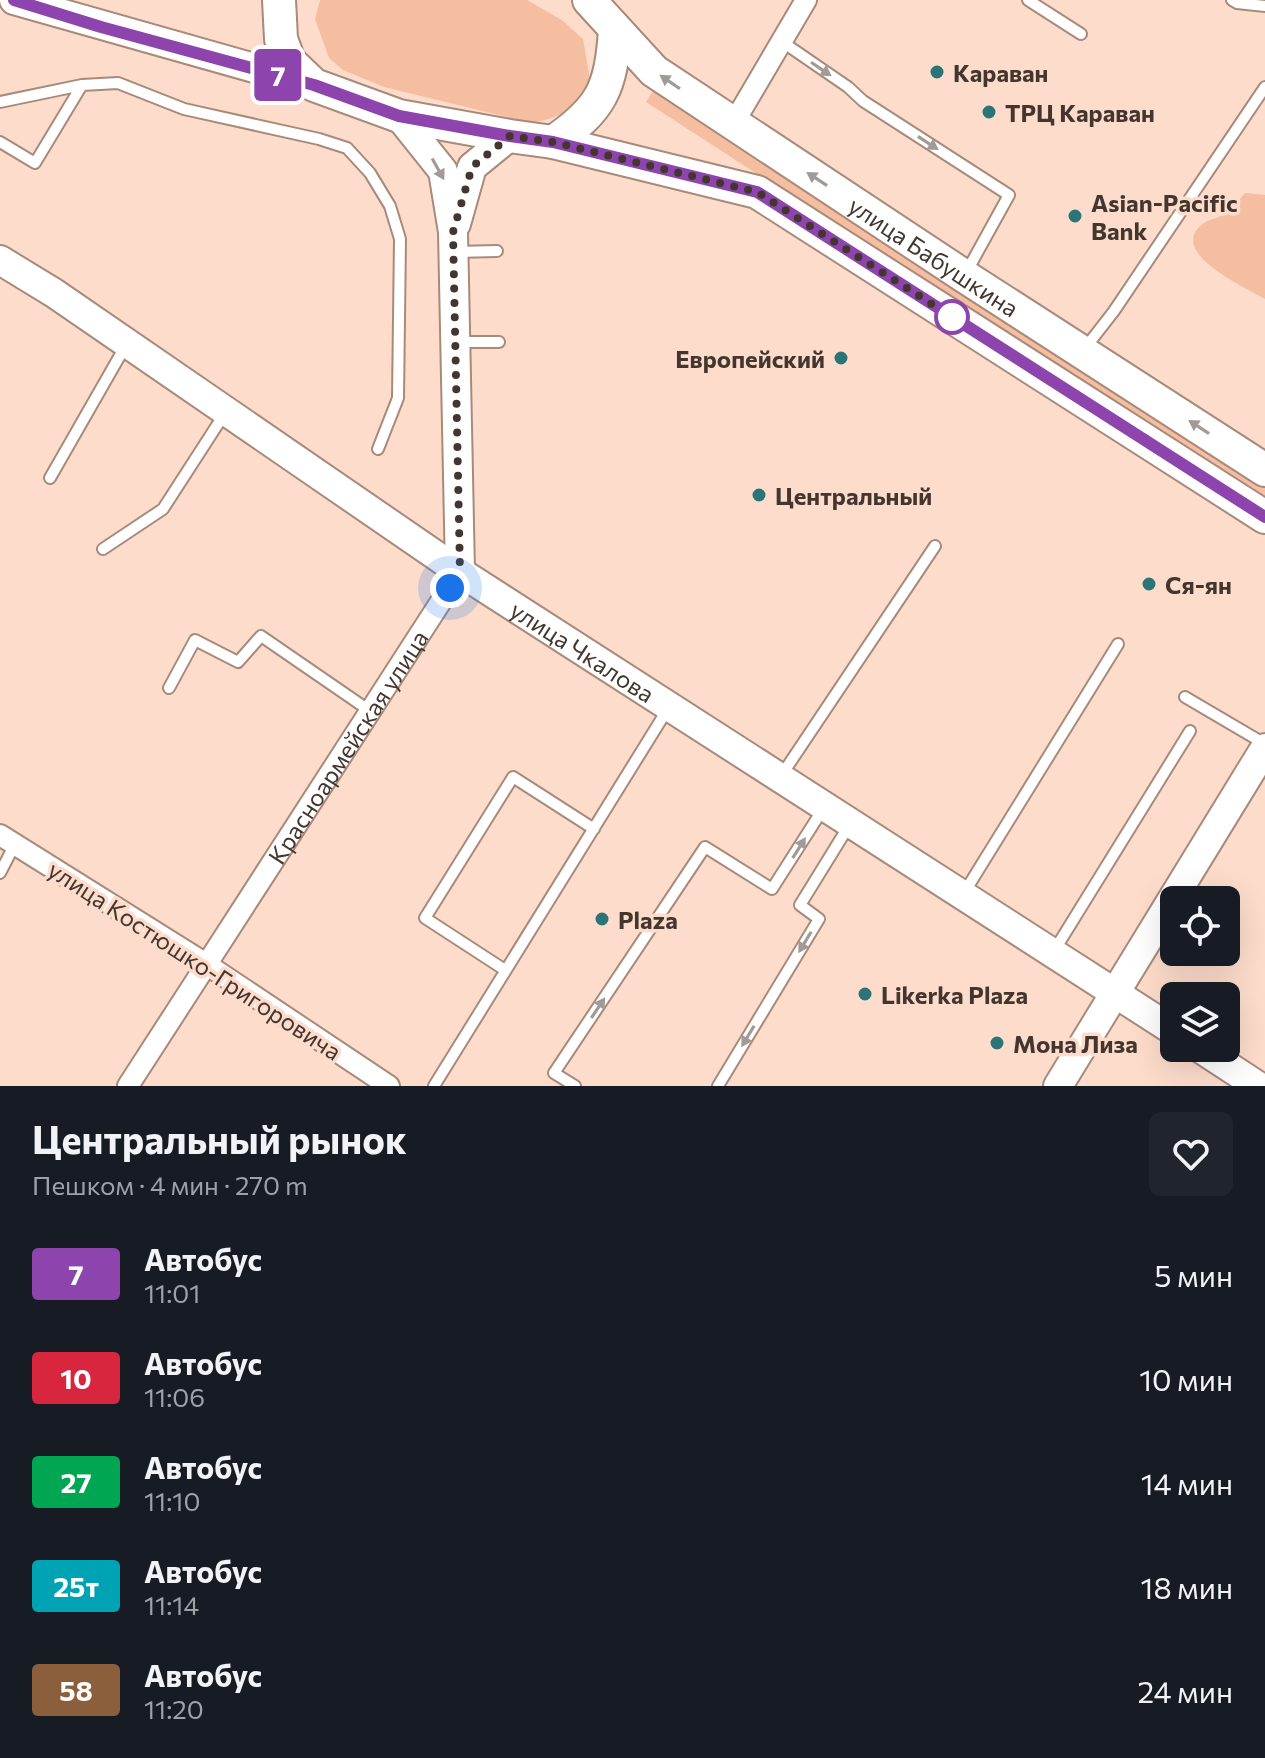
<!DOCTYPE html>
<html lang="ru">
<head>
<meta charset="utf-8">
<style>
  :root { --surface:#171b24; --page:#20242c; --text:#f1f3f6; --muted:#9ea1a6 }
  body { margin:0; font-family:Commissioner,sans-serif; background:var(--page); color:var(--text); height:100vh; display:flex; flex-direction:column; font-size:30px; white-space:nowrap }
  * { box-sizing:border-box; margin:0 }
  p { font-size:26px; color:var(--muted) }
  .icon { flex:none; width:44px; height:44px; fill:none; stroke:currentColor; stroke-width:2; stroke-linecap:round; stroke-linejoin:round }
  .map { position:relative; height:1086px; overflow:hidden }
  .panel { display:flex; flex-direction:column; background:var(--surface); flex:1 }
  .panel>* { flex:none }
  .badge { padding:0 16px; border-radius:6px; font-size:28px; line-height:52px }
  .tools { position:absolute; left:1160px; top:886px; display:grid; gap:16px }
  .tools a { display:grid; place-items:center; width:80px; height:80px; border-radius:12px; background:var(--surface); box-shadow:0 8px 32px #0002; font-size:40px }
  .you { position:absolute; width:40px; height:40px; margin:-20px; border:6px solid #fff; border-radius:50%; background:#1a73e8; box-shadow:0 0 0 12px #1a73e833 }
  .map>.badge { position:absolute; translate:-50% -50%; box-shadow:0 0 0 4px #fff }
  .round { display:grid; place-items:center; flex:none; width:84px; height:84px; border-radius:12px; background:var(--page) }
  .head { display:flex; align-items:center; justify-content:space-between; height:136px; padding:0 32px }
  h1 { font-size:38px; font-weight:700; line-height:60px }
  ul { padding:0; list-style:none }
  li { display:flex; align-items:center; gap:24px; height:104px; padding:0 32px }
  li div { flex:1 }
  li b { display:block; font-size:30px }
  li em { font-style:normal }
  li .badge { min-width:88px; font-weight:700; text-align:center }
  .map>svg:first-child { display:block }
  .green { fill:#f5bea0 }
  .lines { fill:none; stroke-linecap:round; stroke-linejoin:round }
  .service-casing { stroke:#a88a7a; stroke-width:14 }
  .minor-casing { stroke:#a88a7a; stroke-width:24 }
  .secondary-casing { stroke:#a88a7a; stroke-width:32 }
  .primary-casing { stroke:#a88a7a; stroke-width:36 }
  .service { stroke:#fff; stroke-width:10 }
  .minor { stroke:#fff; stroke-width:20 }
  .secondary { stroke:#fff; stroke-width:28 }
  .primary { stroke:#fff; stroke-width:32 }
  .oneway { fill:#a19a97 }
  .line-casing { stroke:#fff; stroke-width:18 }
  .line { stroke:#8e44ad; stroke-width:12 }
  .walk { stroke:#43362f; stroke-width:8; stroke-dasharray:0 14.4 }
  .poi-dot { fill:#2b7578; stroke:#fddccb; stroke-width:3 }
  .stop-dot { fill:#fff; stroke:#8e44ad; stroke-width:4 }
  .labels { text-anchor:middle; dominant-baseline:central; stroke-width:7; stroke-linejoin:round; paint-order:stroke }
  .poi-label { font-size:24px; font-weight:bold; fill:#43362f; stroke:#fddccb; text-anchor:start }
  .street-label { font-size:24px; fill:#43362f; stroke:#fddccb }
</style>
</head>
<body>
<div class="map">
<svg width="1265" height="1086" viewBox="0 0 1265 1086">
  <rect width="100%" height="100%" fill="#fddccb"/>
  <!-- green -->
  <path class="green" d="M320,0H527L562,20L583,39L591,85C573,111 562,117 531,123L384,87L343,70L329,58L315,19Z
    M656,86L1265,482V503L646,102Z
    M1245,193L1265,195V299C1246,288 1170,254 1200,226C1208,219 1214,220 1223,215C1231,211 1239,200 1245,193Z"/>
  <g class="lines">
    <!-- service casing -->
    <g class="service-casing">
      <path id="service" d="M1028,0L1081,34
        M1232,0L1237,3L1265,6
        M781,41L848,87L863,101L1009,195L967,271
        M0,102L82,85L118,83L184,109L319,139L347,148L370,173L390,206L400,239L398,398L378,449
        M0,142L35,163L82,85
        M455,252L497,251
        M457,342H499
        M1086,347L1114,311L1265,87
        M50,478L126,345
        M103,549L163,509L225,413
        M169,688L195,640L238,662L261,636L370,711
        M1185,697L1265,744
        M781,776L935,546
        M0,873L15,844
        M964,893L1118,644
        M1054,951L1190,731
        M505,970L425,918L513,777L594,829
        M434,1086L669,707
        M575,1086L554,1073L705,847L772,889L823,809
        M718,1086L819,919L800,905L850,824"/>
    </g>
    <!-- minor casing -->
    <g class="minor-casing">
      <g id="minor">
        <path d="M733,124L806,0"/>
        <path d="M0,835L206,964L389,1086"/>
        <path id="s1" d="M128,1086L460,572"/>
      </g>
    </g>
    <!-- secondary casing -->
    <g class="secondary-casing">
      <g id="secondary">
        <path d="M14,0L314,85"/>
        <path d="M399,116L443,171L453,232L460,572"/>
        <path d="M456,224L472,167L510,136"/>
        <path id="s2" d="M0,260L54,293L460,572L1174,1031"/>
        <path d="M1200,1048L1258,1086"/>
        <path d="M1058,1086L1265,748"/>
      </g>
    </g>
    <!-- primary casing -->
    <g class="primary-casing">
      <g id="primary">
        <path d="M279,0L281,39L289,61L314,85L399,116L510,136L553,142L757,192L1265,517"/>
        <path id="s3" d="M589,0L654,71L964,276L1265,470"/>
        <path d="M553,142C602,109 611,88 615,30"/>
      </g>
    </g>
    <!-- service -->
    <use href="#service" class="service"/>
    <!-- minor -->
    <use href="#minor" class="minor"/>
    <!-- secondary -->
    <use href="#secondary" class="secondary"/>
    <!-- primary -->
    <use href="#primary" class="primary"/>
  </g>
  <!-- one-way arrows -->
  <defs><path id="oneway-solid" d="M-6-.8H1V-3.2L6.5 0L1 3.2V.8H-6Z" transform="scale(2)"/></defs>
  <g class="oneway">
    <use href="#oneway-solid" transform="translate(821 69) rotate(34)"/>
    <use href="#oneway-solid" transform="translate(670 82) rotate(-146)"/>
    <use href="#oneway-solid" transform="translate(928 143) rotate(33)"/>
    <use href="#oneway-solid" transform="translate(438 169) rotate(61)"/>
    <use href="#oneway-solid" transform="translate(817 179) rotate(-147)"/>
    <use href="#oneway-solid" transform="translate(1199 427) rotate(-147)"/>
    <use href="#oneway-solid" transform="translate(799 848) rotate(-58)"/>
    <use href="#oneway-solid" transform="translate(805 942) rotate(121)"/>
    <use href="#oneway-solid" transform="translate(598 1008) rotate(-56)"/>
    <use href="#oneway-solid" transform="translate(748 1036) rotate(121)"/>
  </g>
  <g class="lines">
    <!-- line casing -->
    <g class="line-casing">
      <path id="line" d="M14,0L101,27L314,85L399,116L510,136L553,142L757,192L1265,517"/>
    </g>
    <!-- line -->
    <use href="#line" class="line"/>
    <!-- walk -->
    <path class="walk" d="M450,588L460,572L453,232L472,167L510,136L553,142L757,192L952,317"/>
  </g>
  <!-- markers -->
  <g class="poi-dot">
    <circle cx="937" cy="72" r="8"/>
    <circle cx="989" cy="112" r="8"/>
    <circle cx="1075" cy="216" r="8"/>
    <circle cx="841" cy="358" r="8"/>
    <circle cx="759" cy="495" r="8"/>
    <circle cx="1149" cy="584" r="8"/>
    <circle cx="602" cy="919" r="8"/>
    <circle cx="865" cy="994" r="8"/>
    <circle cx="997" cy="1043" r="8"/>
  </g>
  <circle class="stop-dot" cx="952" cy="317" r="16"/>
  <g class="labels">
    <!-- poi labels -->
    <g class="poi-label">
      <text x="953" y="72">Караван</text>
      <text x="1005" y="112">ТРЦ Караван</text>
      <text x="1091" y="202">Asian-Pacific<tspan x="1091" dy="28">Bank</tspan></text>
      <text x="825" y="358" text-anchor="end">Европейский</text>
      <text x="775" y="495">Центральный</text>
      <text x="1165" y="584">Ся-ян</text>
      <text x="618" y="919">Plaza</text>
      <text x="881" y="994">Likerka Plaza</text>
      <text x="1013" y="1043">Мона Лиза</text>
    </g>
    <!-- street labels -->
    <g class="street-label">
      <text stroke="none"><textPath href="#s3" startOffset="432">улица Бабушкина</textPath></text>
      <text stroke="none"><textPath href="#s2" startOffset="702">улица Чкалова</textPath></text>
      <text stroke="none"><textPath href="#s1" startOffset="404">Красноармейская улица</textPath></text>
      <text transform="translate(195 960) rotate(33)">улица Костюшко-Григоровича</text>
    </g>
  </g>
</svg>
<div class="tools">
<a><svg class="icon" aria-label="locate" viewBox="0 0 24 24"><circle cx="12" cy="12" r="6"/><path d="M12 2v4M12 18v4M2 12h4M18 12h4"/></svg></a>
<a><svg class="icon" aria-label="layers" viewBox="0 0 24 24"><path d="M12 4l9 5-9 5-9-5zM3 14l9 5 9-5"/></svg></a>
</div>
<div class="you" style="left:450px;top:588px"></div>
<b class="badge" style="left:278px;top:75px;background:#8e44ad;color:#fff">7</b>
</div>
<section class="panel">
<div class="head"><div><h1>Центральный рынок</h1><p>Пешком · 4 мин · 270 m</p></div><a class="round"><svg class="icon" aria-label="heart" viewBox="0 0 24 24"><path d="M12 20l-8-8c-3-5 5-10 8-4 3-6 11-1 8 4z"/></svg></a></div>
<ul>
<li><span class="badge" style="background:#8e44ad;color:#fff">7</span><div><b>Автобус</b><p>11:01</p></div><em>5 мин</em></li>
<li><span class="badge" style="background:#d7263d;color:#fff">10</span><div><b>Автобус</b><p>11:06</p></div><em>10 мин</em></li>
<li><span class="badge" style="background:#00a651;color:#fff">27</span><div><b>Автобус</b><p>11:10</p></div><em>14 мин</em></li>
<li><span class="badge" style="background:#00a3b4;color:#fff">25т</span><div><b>Автобус</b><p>11:14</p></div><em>18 мин</em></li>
<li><span class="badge" style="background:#8b5e3c;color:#fff">58</span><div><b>Автобус</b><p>11:20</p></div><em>24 мин</em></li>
</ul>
</section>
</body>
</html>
